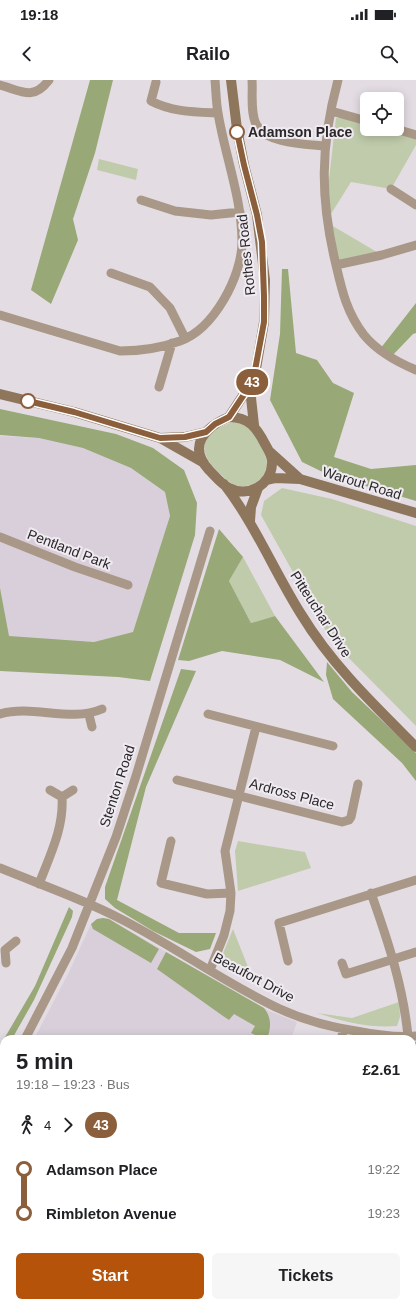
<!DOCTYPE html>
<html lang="en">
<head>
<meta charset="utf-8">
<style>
  :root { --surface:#fff; --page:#f6f6f6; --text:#202124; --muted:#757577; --accent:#b45309 }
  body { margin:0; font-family:Arial,sans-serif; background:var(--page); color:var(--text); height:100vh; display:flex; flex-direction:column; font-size:15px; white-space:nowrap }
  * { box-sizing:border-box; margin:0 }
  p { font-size:13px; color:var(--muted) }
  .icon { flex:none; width:22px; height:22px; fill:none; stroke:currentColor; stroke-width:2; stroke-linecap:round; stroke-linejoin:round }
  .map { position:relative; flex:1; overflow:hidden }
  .details { position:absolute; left:0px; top:955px; width:416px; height:272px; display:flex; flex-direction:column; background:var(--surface); border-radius:12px 12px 0 0; box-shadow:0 2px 10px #0003 }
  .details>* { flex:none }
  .badge { padding:0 8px; border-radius:13px; font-size:14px; line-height:26px }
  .controls { position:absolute; left:360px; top:12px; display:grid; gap:8px }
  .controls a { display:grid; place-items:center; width:44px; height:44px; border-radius:6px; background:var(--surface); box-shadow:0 2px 10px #0003; font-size:20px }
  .map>.badge { position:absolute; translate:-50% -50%; box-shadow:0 0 0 2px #fff }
  .legs { display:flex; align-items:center; gap:6px; height:44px; padding:0 16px; font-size:13px }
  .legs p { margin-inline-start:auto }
  .headline { display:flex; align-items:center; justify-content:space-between; height:68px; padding:0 16px }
  h1 { font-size:22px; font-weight:700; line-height:30px }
  .action { display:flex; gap:8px; margin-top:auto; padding:8px 16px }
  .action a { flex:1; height:46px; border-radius:6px; background:var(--accent); color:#fff; font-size:16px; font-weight:700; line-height:46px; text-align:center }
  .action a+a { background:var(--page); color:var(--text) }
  ul { padding:0 16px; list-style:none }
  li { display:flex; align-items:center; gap:14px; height:44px; font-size:15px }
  li i { display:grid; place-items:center; width:6px; height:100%; margin:0 5px; background:currentColor }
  li i::after { content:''; width:10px; height:10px; margin:-5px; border:3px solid; border-radius:50%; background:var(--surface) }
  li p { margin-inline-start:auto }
  li:first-child i { background:linear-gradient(#0000 50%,currentColor 0) }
  li:last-child i { background:linear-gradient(currentColor 50%,#0000 0) }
  .status { display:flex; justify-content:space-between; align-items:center; height:28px; padding:0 20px; background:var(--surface); direction:ltr }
  .status svg { height:11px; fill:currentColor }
  header { display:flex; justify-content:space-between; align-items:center; height:52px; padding:0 16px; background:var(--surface); font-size:18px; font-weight:700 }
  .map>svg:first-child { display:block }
  .built { fill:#d9cfda }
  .green { fill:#c0cbab }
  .forest { fill:#98a877 }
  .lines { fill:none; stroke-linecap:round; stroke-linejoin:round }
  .street { stroke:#a99887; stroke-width:9 }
  .secondary { stroke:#8e765c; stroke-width:10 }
  .line-1-casing { stroke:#fff; stroke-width:9 }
  .line-1 { stroke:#8b5e3c; stroke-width:6 }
  .stop-1-dot { fill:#fff; stroke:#8b5e3c; stroke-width:2 }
  .labels { text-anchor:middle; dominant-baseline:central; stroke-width:4; stroke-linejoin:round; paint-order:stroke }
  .stop-label { font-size:14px; font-weight:bold; fill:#292729; stroke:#f0eaf1; text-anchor:start }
  .street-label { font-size:14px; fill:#292729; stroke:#f0eaf1 }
</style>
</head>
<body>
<div class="status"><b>19:18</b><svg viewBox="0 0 49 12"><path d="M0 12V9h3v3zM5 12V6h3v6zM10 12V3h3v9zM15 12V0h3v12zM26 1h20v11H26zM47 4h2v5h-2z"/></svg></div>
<header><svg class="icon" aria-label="back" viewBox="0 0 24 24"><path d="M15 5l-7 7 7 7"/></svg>Railo<svg class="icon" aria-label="search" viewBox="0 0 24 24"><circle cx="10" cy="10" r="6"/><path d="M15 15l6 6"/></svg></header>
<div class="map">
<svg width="416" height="1227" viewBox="0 0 416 1227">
  <rect width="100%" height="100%" fill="#e3dde3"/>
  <!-- built -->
  <path class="built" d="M0,356L39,358L83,368L131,388L165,412L170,436L133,552L94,562L0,557Z
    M103,838L109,839L269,931L297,942L291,959H34L69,892L91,844L97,839Z"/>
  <!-- green -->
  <path class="green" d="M336,38L360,39L367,41V49H396L416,55V65L391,109L351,102L326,142L382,175L336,185L326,142L329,99Z
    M99,79L138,89L136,100L97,90Z
    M233,342C238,342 245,345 250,348C255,352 267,376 267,383C267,399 250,410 235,405C228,402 223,396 218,392C194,369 204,351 233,342Z
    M282,408L332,419L416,446V646L331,560L261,435L264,421Z
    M243,477L275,536L251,543L229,501Z
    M238,761L305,772L311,788L238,811L235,771Z
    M233,849L252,897L230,884L222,876Z
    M399,922L400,937L397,946C368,948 344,942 317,933L352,938Z
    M4,1012V1077L0,1083V1019Z
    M412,1205L416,1207V1227H228L230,1223H412Z
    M136,1223H225L223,1227H134Z"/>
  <!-- forest -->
  <path class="forest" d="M90,0H113L95,73L73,139L78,160L51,224L31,210Z
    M282,189H288L296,273L317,280L333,303L354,313L334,377L371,389L416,385V421L329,395L302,382L270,320L280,254Z
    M416,223V253L413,254L391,277L380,269Z
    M0,329L116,354L153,368L184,390L197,423L195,455L150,601L118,597L0,591V508L9,556L94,562L133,552L170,436L165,412L131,388L83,368L39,358L0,355Z
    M219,449L243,477L229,501L251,543L275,536L324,602L280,580L222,571L189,581L178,580Z
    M327,582L352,612L416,673V701L402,683L333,619L326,595Z
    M181,589L196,591L146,707L117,820L179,853H216L210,869L196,872L153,851L115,828L105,819V807Z
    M69,827L73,831L72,837L34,920L12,959H4L35,906Z
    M103,838L109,839L159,869L151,883L93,849L91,844L97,839Z
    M166,872L264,928C272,938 271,948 267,959H256L257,956L251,953L255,946L234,934L229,940L223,936L157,889Z
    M412,962H416V991H412Z"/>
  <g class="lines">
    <!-- street -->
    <path class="street" d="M252,0C253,12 250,32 256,44C266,64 305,64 325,66
      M338,0C320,66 320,119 336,185C342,211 347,233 364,255C377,271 397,282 416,290
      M156,2L151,21C172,32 194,32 218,33
      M0,5C22,11 33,21 49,0
      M331,31L367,41
      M396,49L416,55
      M391,109L416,125
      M141,120L175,131L211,135L240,132
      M336,185L382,175L416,165
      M111,193L150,207L170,228L185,258
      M0,235L120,271C141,271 161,268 180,261C214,249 242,196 242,162C242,118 225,76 218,33C216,22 216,11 215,0
      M159,307L172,263
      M0,457L75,487L128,505
      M0,634C33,624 70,643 102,629
      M208,634L333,666
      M89,635L92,647
      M177,700L342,742L349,740L351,737L358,704
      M50,710L62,717
      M171,761L161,803L207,814L231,813
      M0,788C39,804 80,818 117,837C173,865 224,903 280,929C304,940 330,947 356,951C376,955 396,958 416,956
      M39,804C50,775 64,748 62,717L73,710
      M371,813C388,861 403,906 408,956
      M5,870L16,861
      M5,870L6,883
      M288,881L279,843L416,800
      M342,883L346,894L416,872
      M210,890L224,855L230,831L231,813L225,771L256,647
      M25,959L72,868L116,757L136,696L210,451
      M341,959L344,949
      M0,1004L4,997
      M412,1031H416
      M412,1149L416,1150"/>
    <!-- secondary -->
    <path class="secondary" d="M231,0L237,49L244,85L257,135L265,200L264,242L251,318L254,345
      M0,314L74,332L160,358L204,383
      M229,337C249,337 257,348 265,364C269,371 273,377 272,384C271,405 248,418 229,408C221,404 215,396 209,390C187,366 205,347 229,337Z
      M229,337L252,302
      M160,358L185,357L206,352
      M270,372L300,399
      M266,400L275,398L300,399L416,433
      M224,404C255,444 274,491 301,534C332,585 374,625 416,667
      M250,441L251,427L258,408"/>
  </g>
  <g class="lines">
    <!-- line-1 casing -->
    <g class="line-1-casing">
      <path id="line-1" d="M28,321L74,332L160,358L185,357L206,352L215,344L229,337L253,301L264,242V216L262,162L257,135L244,85L237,52"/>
    </g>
    <!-- line-1 -->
    <use href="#line-1" class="line-1"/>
  </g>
  <!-- markers -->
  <g class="stop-1-dot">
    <circle cx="237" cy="52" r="7"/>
    <circle cx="28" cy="321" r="7"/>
  </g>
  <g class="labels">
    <!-- stop labels -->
    <g class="stop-label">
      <text x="248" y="52">Adamson Place</text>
    </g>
    <!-- street labels -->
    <g class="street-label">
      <text transform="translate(246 175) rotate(-96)">Rothes Road</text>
      <text transform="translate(362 403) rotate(17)">Warout Road</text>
      <text transform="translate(69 469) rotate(21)">Pentland Park</text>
      <text transform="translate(321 534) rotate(57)">Pitteuchar Drive</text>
      <text transform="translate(117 706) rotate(-72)">Stenton Road</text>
      <text transform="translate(292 714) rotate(15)">Ardross Place</text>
      <text transform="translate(254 897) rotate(28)">Beaufort Drive</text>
    </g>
  </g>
</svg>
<div class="controls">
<a><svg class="icon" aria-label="locate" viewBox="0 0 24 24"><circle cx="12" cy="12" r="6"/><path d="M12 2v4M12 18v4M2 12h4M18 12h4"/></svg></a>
</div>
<b class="badge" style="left:252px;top:302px;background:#8b5e3c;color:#fff">43</b>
<section class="details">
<div class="headline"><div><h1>5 min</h1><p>19:18 – 19:23 · Bus</p></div><b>£2.61</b></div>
<div class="legs"><svg class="icon" aria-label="walk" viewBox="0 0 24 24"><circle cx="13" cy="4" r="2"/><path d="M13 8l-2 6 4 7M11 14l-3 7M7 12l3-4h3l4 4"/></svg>4<svg class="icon" aria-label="forward" viewBox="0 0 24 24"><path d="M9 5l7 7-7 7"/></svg><b class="badge" style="background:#8b5e3c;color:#fff">43</b></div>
<ul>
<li><i style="color:#8b5e3c"></i><b>Adamson Place</b><p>19:22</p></li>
<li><i style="color:#8b5e3c"></i><b>Rimbleton Avenue</b><p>19:23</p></li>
</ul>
<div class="action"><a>Start</a><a>Tickets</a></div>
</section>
</div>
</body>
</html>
